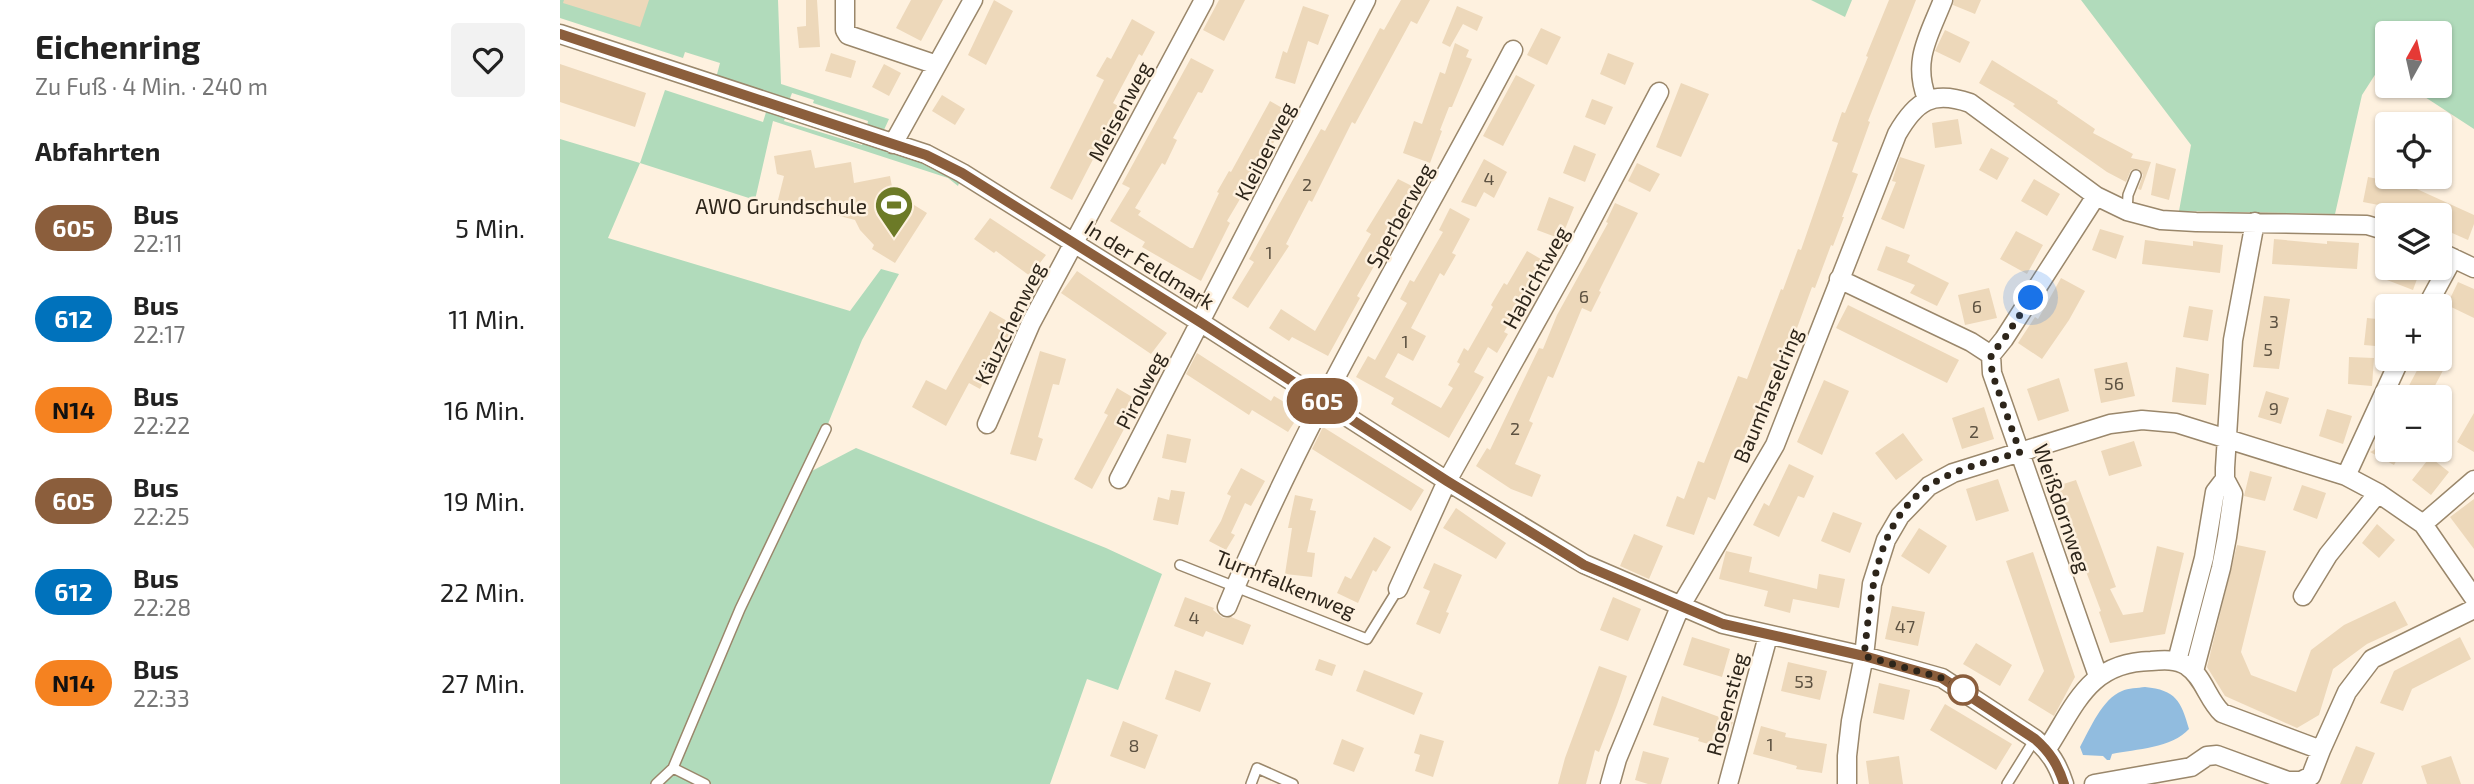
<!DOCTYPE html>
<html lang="de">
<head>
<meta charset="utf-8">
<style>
  :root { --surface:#fff; --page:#f2f2f2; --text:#222; --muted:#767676 }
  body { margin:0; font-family:"Exo 2",sans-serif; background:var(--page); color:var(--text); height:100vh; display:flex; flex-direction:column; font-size:26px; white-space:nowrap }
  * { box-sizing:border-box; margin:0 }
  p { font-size:23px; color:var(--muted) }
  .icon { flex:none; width:38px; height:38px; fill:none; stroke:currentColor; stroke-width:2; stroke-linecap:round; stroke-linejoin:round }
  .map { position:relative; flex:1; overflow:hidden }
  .sheet { display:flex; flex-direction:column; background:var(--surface); width:560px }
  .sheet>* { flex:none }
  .badge { padding:0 14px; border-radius:23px; font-size:24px; line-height:46px }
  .needle { width:46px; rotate:8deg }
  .fabs { position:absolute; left:1815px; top:21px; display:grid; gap:14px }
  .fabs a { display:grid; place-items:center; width:77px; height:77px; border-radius:7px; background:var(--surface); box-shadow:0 2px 5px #0004; font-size:35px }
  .you { position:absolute; width:35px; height:35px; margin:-18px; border:5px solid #fff; border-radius:50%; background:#1a73e8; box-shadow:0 0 0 10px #1a73e833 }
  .map>.badge { position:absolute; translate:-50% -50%; box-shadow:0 0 0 4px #fff }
  h2 { padding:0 35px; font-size:26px; line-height:63px }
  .round { display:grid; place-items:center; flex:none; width:74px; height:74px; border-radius:7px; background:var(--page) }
  .summary { display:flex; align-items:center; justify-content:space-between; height:119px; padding:0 35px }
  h1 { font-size:33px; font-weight:700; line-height:52px }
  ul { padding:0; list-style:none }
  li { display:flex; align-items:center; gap:21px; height:91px; padding:0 35px }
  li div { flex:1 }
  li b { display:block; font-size:26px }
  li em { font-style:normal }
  li .badge { min-width:77px; font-weight:700; text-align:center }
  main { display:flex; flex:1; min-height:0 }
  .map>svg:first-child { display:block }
  .green { fill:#b1dbbb }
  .water { fill:#91bcdf }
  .building { fill:#edd8ba }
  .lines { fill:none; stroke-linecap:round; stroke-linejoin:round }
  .lane-casing { stroke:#9a876b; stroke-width:12 }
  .street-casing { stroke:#9a876b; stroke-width:21 }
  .lane { stroke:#fff; stroke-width:9 }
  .street { stroke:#fff; stroke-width:18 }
  .line-casing { stroke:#fff; stroke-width:16 }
  .line { stroke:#8b5e3c; stroke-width:10 }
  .walk { stroke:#2d251a; stroke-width:7; stroke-dasharray:0 12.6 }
  .stop-dot { fill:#fff; stroke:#8b5e3c; stroke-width:3.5 }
  .labels { text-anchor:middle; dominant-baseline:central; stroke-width:5; stroke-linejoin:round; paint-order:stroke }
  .number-label { font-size:18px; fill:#5d5242 }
  .street-label { font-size:21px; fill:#2d251a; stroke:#fef1df }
  .poi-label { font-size:21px; fill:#2d251a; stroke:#fef1df; text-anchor:end }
</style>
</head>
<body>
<main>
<section class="sheet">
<div class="summary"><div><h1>Eichenring</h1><p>Zu Fuß · 4 Min. · 240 m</p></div><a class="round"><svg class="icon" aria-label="heart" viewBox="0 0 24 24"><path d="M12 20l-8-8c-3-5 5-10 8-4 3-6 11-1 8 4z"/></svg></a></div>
<h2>Abfahrten</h2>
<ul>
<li><span class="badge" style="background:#8b5e3c;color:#fff">605</span><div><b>Bus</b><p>22:11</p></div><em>5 Min.</em></li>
<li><span class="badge" style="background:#0072bc;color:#fff">612</span><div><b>Bus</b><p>22:17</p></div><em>11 Min.</em></li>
<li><span class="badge" style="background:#f58220;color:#111">N14</span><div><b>Bus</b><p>22:22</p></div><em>16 Min.</em></li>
<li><span class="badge" style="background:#8b5e3c;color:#fff">605</span><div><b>Bus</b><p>22:25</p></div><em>19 Min.</em></li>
<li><span class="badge" style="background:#0072bc;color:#fff">612</span><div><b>Bus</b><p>22:28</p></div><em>22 Min.</em></li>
<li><span class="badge" style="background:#f58220;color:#111">N14</span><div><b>Bus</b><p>22:33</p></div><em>27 Min.</em></li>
</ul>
</section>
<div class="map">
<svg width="1914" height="784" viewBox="0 0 1914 784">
  <rect width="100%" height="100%" fill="#fef1df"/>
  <!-- green -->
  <path class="green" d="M0,0H218L221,84L329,119L323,132L307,126L308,121L253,103L254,100L232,93L229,101L156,78L160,63L125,52L123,58L0,18Z
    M1251,0H1292L1285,17Z
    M1521,0H1914V129L1848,86H1880V33H1827V72L1820,67L1802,95L1775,214L1619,211L1631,145Z
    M105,90L203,122L207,109L226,115L224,121L302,145L304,140L364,160L400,180L398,186L388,178L213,121L195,200L80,163L48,238L290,311L321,269L339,274L302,340L248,473L296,448L546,548L602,574L558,690L527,679L490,784H0V139L80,163Z"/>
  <!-- water -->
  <path class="water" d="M1585,687C1616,690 1621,701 1629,729C1612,748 1576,749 1552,754L1550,760H1547L1543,756L1523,755L1520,747C1530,729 1542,699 1562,691C1568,688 1578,688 1585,687Z"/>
  <!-- building -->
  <path class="building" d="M4,0H89L80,27L3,3Z
    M246,0H257L260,47L239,48L237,27L246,26Z
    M351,0H383L361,41L336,28Z
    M434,0L453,11L426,65L408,55Z
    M659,0H685L664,41L643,30Z
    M841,0H870L857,24L851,21L795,124L792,122L752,202L749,200L726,244L729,246L688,308L672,298L694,262L689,259L761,129L765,131L820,28L824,30Z
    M1329,0H1356L1308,121L1310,122L1292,172L1298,174L1282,217H1284L1273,246L1271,245L1255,288L1252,287L1221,372L1212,369L1178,455L1172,453L1155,500L1148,497L1134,535L1106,526L1117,496L1124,499L1138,461L1144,463L1178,376L1187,379L1221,289L1223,290L1238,249L1241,250L1278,143L1272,141L1282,112L1285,113L1308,57L1306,56Z
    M1394,0H1421L1415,14L1393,5Z
    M743,6L769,15L758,45L748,41L735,84L715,78L723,51L727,53Z
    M897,6L923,17L917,31L903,24L890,47L882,43Z
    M572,19L595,32L582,56L579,54L553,103L560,107L512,200L490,188L544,80L536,76L547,57L551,59Z
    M981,28L1001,37L987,65L967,55Z
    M1385,30L1410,42L1400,63L1375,51Z
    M895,43L909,50L906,57L912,59L892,107H889L880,130L882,131L870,163L843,153L854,121L862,124L880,72L885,74Z
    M271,53L296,61L291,78L265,71Z
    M1048,53L1074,63L1065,85L1040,74Z
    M631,58L654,70L642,93L638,92L613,138L617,140L605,165L602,163L575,208L581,211L578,215L630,248H633L659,193L657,192L669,171L671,172L710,101L731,113L667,221L670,223L641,281L582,247L585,242L550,221L570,188L562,184Z
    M1432,60L1498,101L1497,103L1535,129L1533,133L1573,154L1571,158L1591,162L1581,190L1578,189L1583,175L1579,169L1571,170L1566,182L1547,172L1453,106L1455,104L1419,83Z
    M0,64L86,93L75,127L0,102Z
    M324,64L341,73L329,96L312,87Z
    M956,75L975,85L943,146L923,136Z
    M1121,83L1149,94L1121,157L1096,147Z
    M382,95L405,109L395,125L372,111Z
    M1032,99L1053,107L1045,125L1025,117Z
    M1398,119L1402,144L1375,148L1372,123Z
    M1014,145L1036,154L1025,182L1003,173Z
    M1431,148L1449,158L1437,180L1419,170Z
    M251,150L255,168L291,162L294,183L330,176L333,192L367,213L335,263L312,249L314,245L300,230L295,220L218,200L224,176L217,174L214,156Z
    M1340,157L1365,165L1344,229L1321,219L1336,182L1332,181Z
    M924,159L947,172L934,198L924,192L916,207L901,202Z
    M1077,163L1100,174L1090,192L1068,181Z
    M1596,163L1616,169L1609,200L1591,195Z
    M1808,177L1848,185L1914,215V224L1908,240L1883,229L1889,215H1856L1829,205V207L1803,202Z
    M838,179L858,189L797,296L800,298L768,356L732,337L729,341L709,328L721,309L755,331L811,234L806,231Z
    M1474,179L1500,194L1487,216L1461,201Z
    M989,197L1014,207L1001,239L977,230Z
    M1055,203L1078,213L1039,291L1041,292L1031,312L1022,308L993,378L988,376L969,421L973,423L955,464L981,475L972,497L951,489L916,466L927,448L930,450L979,348L983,349L997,315L1048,223L1046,222Z
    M890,208L910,219L892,253L896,255L884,276L880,273L851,328L866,336L853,361L838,353L825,377L881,408L893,388L888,385L900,364L897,362L904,348L908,351L933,307L931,305L944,283L947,285L967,251L986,262L944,332L948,334L937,353L928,347L914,372L924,377L889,438L831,404L834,398L796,377L808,356L815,360L847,303L840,299L850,280L854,282L883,232L879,230Z
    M430,218L486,255L470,276L436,251L434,253L414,239Z
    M1540,229L1564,236L1556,259L1532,250Z
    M1456,231L1483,245L1467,274L1440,259Z
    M1714,239L1767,244V241L1799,243L1797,269L1712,264Z
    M1585,240L1633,246V241L1663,245L1660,273L1582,264Z
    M1326,246L1350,255L1347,262L1389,283L1377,306L1350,293L1355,285L1317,270Z
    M1831,268H1861L1853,290L1827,280Z
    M517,271L607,333L591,354L501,293Z
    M1501,278L1525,291L1509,320L1482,359L1458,343L1475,317L1478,319Z
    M1898,282L1914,289V318L1887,305Z
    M1429,288L1437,318L1405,325L1398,295Z
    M1704,296L1730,299L1719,369L1693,367Z
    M1288,305L1399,360L1387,383L1276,328Z
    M1629,306L1653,310L1648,341L1623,337Z
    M430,311L454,325L420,389L409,383L386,426L352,407L366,380L386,390Z
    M1807,318L1827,320V347L1804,345Z
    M480,351L506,359L499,385L493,384L478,437L483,439L476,461L450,454Z
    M637,353L711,401L714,396L741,412L728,432L692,410L689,415L626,374Z
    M1789,357L1814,358L1812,386L1788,384Z
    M1863,359H1889L1869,397H1843Z
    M1567,362L1575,396L1541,403L1534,369Z
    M1616,367L1649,374L1646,405L1612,402Z
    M1499,378L1509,411L1478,421L1467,389Z
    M1264,380L1289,391L1262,455L1237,442Z
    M557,388L579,401L532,489L514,479L548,415L544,413Z
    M1706,391L1729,398L1721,424L1698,417Z
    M1424,407L1434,439L1402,449L1392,418Z
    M1767,409L1792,416L1783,444L1759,436Z
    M1914,413V452L1897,442Z
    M1827,425V450H1842L1834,465L1810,452L1814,450Z
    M763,427L864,490L851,511L752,449Z
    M1343,433L1363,460L1336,480L1315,453Z
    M607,434L631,439L626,463L602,458Z
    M1574,441L1582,466L1549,476L1541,451Z
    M1870,457L1889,472L1871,495L1852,480Z
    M1229,464L1254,476L1244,498L1238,496L1219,537L1193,525L1204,503L1209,506Z
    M681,468L705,481L691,506L685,503L671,533L675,535L666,550L649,541L661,521L671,496L667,494Z
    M1690,471L1712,477L1705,501L1684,496Z
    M1438,479L1449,511L1416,521L1406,489Z
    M1516,480L1556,587L1550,589L1563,615L1583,612L1597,546L1624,553L1605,634L1550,643L1539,612L1541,611L1494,487Z
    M1742,485L1766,493L1757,519L1733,510Z
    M611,490L625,492L618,525L593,520L598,497L609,500Z
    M735,495L753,499L750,510L756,511L747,552L755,553L752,577L725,574L732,528H728Z
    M1914,499V549L1890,517Z
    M896,508L946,543L936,559L883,528Z
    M1273,512L1302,523L1290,553L1261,541Z
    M1817,524L1835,540L1819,558L1802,543Z
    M1359,528L1387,546L1369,574L1341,556Z
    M1074,534L1103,546L1089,579L1060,566Z
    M814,537L831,547L816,572L813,570L798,603L777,593L785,576L791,579Z
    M1677,545L1706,551L1681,652L1691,675L1736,692L1751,650L1784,625L1835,601L1848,625L1807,644L1773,669L1759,715L1737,728L1665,696L1647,667Z
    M1166,551L1192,557L1189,572L1257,589L1259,574L1285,579L1279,608L1233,599L1230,613L1204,606L1208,591L1159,579Z
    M1473,552L1515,677L1494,716L1468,700L1484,671L1446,561Z
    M874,563L902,575L886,612L889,613L880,634L856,624L870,591L863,588Z
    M625,597L654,608L653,610L663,618L671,617L691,625L683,645L646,631L643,637L614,626Z
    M1053,597L1081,609L1068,641L1040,630Z
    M1332,606L1365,612L1358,646L1325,639Z
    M1132,637L1170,649L1162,677L1123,665Z
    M1900,637L1911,659L1852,689L1843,711L1820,703L1834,671Z
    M1416,643L1452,665L1440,686L1403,664Z
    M759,659L776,665L772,676L755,670Z
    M1228,662L1267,671L1260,700L1221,691Z
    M1039,666L1067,676L1057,705L1039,752L1035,750L1026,784H998L1005,758Z
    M615,670L651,683L640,712L605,699Z
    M804,670L863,693L854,715L796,691Z
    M1319,683L1350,690L1344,720L1313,713Z
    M1102,696L1173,722L1165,749L1138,741L1139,738L1093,725Z
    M1385,704L1452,744L1436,770L1370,730Z
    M563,721L598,735L585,769L550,756Z
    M1201,726L1226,733L1225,737L1267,744L1262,773L1236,769L1237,766L1193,754Z
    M860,734L884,741L873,777L855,771L860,755L854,753Z
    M782,739L804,748L794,772L773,764Z
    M1796,746L1815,753L1802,784H1780Z
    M1083,751L1109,758L1101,784H1088L1075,780Z
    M1339,756L1343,784H1309L1306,761Z
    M1891,756L1901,784H1867L1861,766Z"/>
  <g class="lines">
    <!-- lane casing -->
    <g class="lane-casing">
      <path id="lane" d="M1567,211L1568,195L1576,175
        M620,565L807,639L838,589
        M113,768L180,609L266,429
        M96,784L113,768L145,784
        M691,784L697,768L733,784
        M1447,784L1475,739"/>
    </g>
    <!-- street casing -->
    <g class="street-casing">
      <path id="street" d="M285,0V30L288,35L377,65
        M0,34L366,154L402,173L640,322L887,481L1024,564L1163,624L1304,656L1382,678L1475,739C1490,752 1498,765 1504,784
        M1367,99C1352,60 1369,36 1383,0
        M333,144L413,0
        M1880,252L1914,268
        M1279,279L1411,342L1431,355
        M1867,306L1893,258
        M1431,355L1432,373L1538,676
        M1431,355L1444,339L1536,196
        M427,424L471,323L644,0
        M1786,476L1840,359
        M559,479L806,0
        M1863,524L1914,480
        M838,589L887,481L1011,259L1099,92
        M1743,596L1768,555L1818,493
        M667,607C746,414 856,234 953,50
        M1617,661L1644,558L1655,492L1665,479
        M1634,671L1661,568L1667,537L1673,494L1665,479V468L1673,340L1695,222
        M1487,749C1516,704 1529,662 1591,661C1603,660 1617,659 1627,666C1643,676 1648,700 1662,713L1761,750L1787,692L1812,659L1914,609
        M1050,784L1057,759L1120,607L1215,445L1337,134C1356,101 1372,90 1410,103L1536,196L1567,211L1601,220L1636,222L1807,225L1827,231
        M1168,784L1208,636
        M1287,784V756L1291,721L1304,656L1312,584L1326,540L1340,516L1369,486L1393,473L1550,424L1582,420L1616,423L1786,476L1818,493L1863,524L1914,598
        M1534,784L1631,767L1647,756L1657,755L1728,781H1741L1751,776L1761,750"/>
    </g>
    <!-- lane -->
    <use href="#lane" class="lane"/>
    <!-- street -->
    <use href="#street" class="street"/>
  </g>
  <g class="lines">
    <!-- line casing -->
    <g class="line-casing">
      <path id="line" d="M0,34L366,155L402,173L640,322L887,481L1024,565L1163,624L1304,656L1382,678L1475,739C1490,752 1498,765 1504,784"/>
    </g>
    <!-- line -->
    <use href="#line" class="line"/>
    <!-- walk -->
    <path class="walk" d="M1403,690L1382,678L1304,656C1311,597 1314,523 1369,486C1395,468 1430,462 1460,452L1432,373L1431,355L1444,339L1471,298"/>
  </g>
  <!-- icons -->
  <defs>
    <g id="stadium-pin" transform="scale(2.0125)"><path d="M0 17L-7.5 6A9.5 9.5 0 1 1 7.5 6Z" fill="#6c7a27" stroke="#fef1df"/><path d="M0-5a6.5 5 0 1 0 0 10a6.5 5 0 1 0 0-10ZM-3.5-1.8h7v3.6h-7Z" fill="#fff"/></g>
  </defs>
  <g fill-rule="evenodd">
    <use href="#stadium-pin" x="334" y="205"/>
  </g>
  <!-- markers -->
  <circle class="stop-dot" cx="1403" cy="690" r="14"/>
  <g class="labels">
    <!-- number labels -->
    <g class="number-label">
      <text x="929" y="178">4</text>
      <text x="747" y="184">2</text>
      <text x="709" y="252">1</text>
      <text x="1024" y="296">6</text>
      <text x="1417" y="306">6</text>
      <text x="1714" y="321">3</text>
      <text x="845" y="341">1</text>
      <text x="1708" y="349">5</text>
      <text x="1554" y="383">56</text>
      <text x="1714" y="408">9</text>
      <text x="955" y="428">2</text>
      <text x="1414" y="431">2</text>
      <text x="634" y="617">4</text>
      <text x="1345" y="626">47</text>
      <text x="1244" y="681">53</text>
      <text x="1210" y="744">1</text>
      <text x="574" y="745">8</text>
    </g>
    <!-- street labels -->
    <g class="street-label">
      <text transform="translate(559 111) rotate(-62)">Meisenweg</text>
      <text transform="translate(704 151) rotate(-63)">Kleiberweg</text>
      <text transform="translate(839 215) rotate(-61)">Sperberweg</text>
      <text transform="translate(590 264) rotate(32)">In der Feldmark</text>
      <text transform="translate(975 277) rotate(-61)">Habichtweg</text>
      <text transform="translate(449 323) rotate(-64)">Käuzchenweg</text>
      <text transform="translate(580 390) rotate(-63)">Pirolweg</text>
      <text transform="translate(1207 395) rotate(-67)">Baumhaselring</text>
      <text transform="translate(1503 508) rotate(71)">Weißdornweg</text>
      <text transform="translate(726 583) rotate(22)">Turmfalkenweg</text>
      <text transform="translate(1166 704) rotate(-75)">Rosenstieg</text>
    </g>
    <!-- poi labels -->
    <g class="poi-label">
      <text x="307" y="205">AWO Grundschule</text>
    </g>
  </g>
</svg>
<div class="fabs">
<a><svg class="needle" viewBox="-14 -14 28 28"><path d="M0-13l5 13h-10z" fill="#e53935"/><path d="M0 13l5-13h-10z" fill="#767676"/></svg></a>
<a><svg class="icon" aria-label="locate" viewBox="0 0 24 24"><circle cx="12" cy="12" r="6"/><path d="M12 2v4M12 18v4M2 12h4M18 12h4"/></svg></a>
<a><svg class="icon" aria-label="layers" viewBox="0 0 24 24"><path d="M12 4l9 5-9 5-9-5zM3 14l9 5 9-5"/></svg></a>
<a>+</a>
<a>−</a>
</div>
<div class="you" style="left:1471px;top:298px"></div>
<b class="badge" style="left:762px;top:401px;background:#8b5e3c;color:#fff">605</b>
</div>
</main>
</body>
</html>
